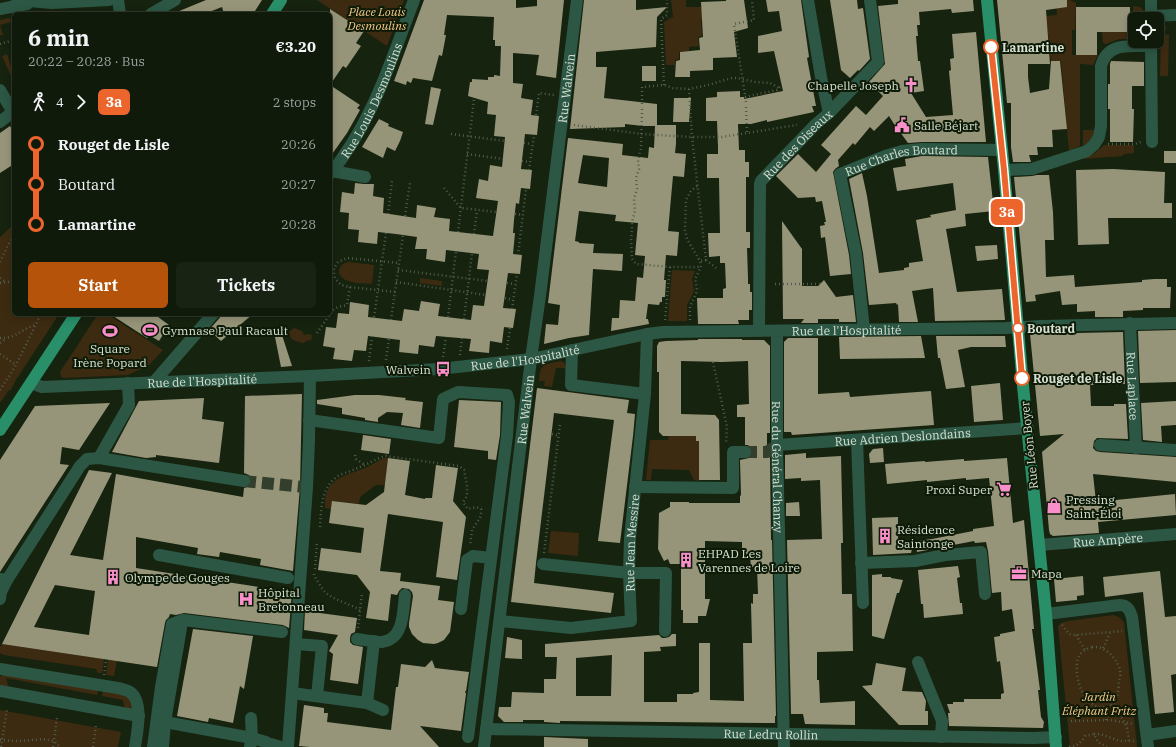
<!DOCTYPE html>
<html lang="en">
<head>
<meta charset="utf-8">
<style>
  :root { --surface:#101a0b; --page:#192314; --text:#f1f3f6; --muted:#9ca19d; --line:#30382c; --accent:#b45309 }
  body { margin:0; font-family:"IBM Plex Serif",serif; background:var(--page); color:var(--text); height:100vh; display:flex; flex-direction:column; font-size:15px; white-space:nowrap }
  * { box-sizing:border-box; margin:0 }
  p { font-size:13px; color:var(--muted) }
  .icon { flex:none; width:22px; height:22px; fill:none; stroke:currentColor; stroke-width:2; stroke-linecap:round; stroke-linejoin:round }
  .map { position:relative; flex:1; overflow:hidden }
  .side { position:absolute; left:12px; top:12px; width:320px; height:304px; display:flex; flex-direction:column; background:var(--surface); border-radius:6px; box-shadow:0 2px 10px #0003,0 0 0 1px var(--line) }
  .side>* { flex:none }
  .badge { padding:0 8px; border-radius:6px; font-size:14px; line-height:26px }
  .buttons { position:absolute; left:1128px; top:12px; display:grid; gap:8px }
  .buttons a { display:grid; place-items:center; width:36px; height:36px; border-radius:6px; background:var(--surface); box-shadow:0 2px 10px #0003,0 0 0 1px var(--line); font-size:20px }
  .map>.badge { position:absolute; translate:-50% -50%; box-shadow:0 0 0 2px #fff }
  .legs { display:flex; align-items:center; gap:6px; height:44px; padding:0 16px; font-size:13px }
  .legs p { margin-inline-start:auto }
  .headline { display:flex; align-items:center; justify-content:space-between; height:68px; padding:0 16px }
  h1 { font-size:22px; font-weight:700; line-height:30px }
  .button { display:flex; gap:8px; margin-top:auto; padding:8px 16px }
  .button a { flex:1; height:46px; border-radius:6px; background:var(--accent); color:#fff; font-size:16px; font-weight:700; line-height:46px; text-align:center }
  .button a+a { background:var(--page); color:var(--text) }
  ul { padding:0 16px; list-style:none }
  li { display:flex; align-items:center; gap:14px; height:40px; font-size:15px }
  li i { display:grid; place-items:center; width:6px; height:100%; margin:0 5px; background:currentColor }
  li i::after { content:''; width:10px; height:10px; margin:-5px; border:3px solid; border-radius:50%; background:var(--surface) }
  li p { margin-inline-start:auto }
  li:first-child i { background:linear-gradient(#0000 50%,currentColor 0) }
  li:last-child i { background:linear-gradient(currentColor 50%,#0000 0) }
  .map>svg:first-child { display:block }
  .green { fill:#3d2b11 }
  .building { fill:#979579; fill-rule:evenodd }
  .lines { fill:none; stroke-linecap:round; stroke-linejoin:round }
  .minor-tunnel { stroke:#333f2c; stroke-width:12; stroke-dasharray:12 6; stroke-linecap:butt }
  .path { stroke:#515d4b; stroke-width:2.5; stroke-dasharray:1 3; stroke-linecap:butt }
  .minor { stroke:#2c5745; stroke-width:12 }
  .major { stroke:#288f69; stroke-width:12 }
  .line-1-casing { stroke:#fff; stroke-width:9 }
  .line-1 { stroke:#ec652c; stroke-width:6 }
  .stop-1-dot { fill:#fff; stroke:#ec652c; stroke-width:2 }
  .labels { text-anchor:middle; dominant-baseline:central; stroke-width:4; stroke-linejoin:round; paint-order:stroke }
  .park-label { font-size:12px; font-style:italic; fill:#f5c889; stroke:#0d1a06 }
  .stop-label { font-size:12px; font-weight:bold; fill:#d7e0d2; stroke:#0d1a06; text-anchor:start }
  .poi-label { font-size:12px; fill:#d7e0d2; stroke:#0d1a06; text-anchor:start }
  .street-label { font-size:12px; fill:#d7e0d2; stroke:#0d1a06 }
</style>
</head>
<body>
<div class="map">
<svg width="1176" height="747" viewBox="0 0 1176 747">
  <rect width="100%" height="100%" fill="#16230f"/>
  <!-- green -->
  <path class="green" d="M317,0H404L387,46Z
    M671,0H686V7H701V9L705,8L706,20H701L702,36L698,37L699,46L689,47V51L679,52V59L675,60V65H666L664,22L673,17Z
    M1056,0H1070L1076,3L1075,30H1072V55H1098L1093,65L1080,64V146L1069,151L1061,61L1051,62L1046,16L1057,15Z
    M1133,6L1140,7L1144,11V19H1135V36L1133,35L1131,39H1119L1106,44L1103,43L1102,32H1133Z
    M8,18H10L11,22L0,25L3,35H0V20Z
    M1167,26L1164,34L1169,35L1168,76H1160L1161,32L1164,27Z
    M7,54L14,76V83L2,56Z
    M1083,130H1094L1093,139L1083,147Z
    M1104,145H1134V153L1124,154L1123,156L1082,159L1094,154Z
    M14,224V314H59L14,383V384L10,391L9,390L0,403V237Z
    M349,262L374,265L372,284C361,283 343,284 339,273C339,266 342,263 349,262Z
    M672,270L695,271L692,279L694,291L687,305V321H668Z
    M420,278L442,281V286L420,283Z
    M98,314H107L163,350L149,365L128,375L65,378L61,377L60,372Z
    M294,328L302,331L304,335L311,334L312,338L311,340L306,341L304,343H302L293,340L289,335L290,331Z
    M560,361C564,362 565,363 566,368H556L552,387L544,386L545,381H539C540,363 544,365 560,361Z
    M669,436H696V441H701L699,446V481L694,480L689,470L652,469L651,480H646L650,440H668Z
    M384,458H388L385,485H376L360,497L359,504L333,501L331,509L325,508C324,478 343,477 365,468C372,465 377,461 384,458Z
    M551,531L579,533L578,556L548,553Z
    M1113,615L1119,617L1124,622L1137,747H1070L1058,626L1061,623L1068,621Z
    M2,644L104,659L102,673H98L96,669L4,655L0,653V647Z
    M108,660L117,661L114,676L106,675Z
    M3,675L99,688L97,695L6,678L9,689L0,685V677Z
    M103,689L130,697L132,709L125,710L123,700L102,696Z
    M0,710L121,732L118,747H0Z"/>
  <!-- building -->
  <path class="building" d="M206,0H262L253,14H224L222,7L204,14H172Z
    M424,0H516V8L537,6V0H564L556,78L536,75L539,55L513,53V83L523,84L521,98L533,100L531,115L539,116L537,135L525,134L521,169L532,170L530,189L521,188L519,204L516,203L514,220L513,233H515L513,254L522,255L520,274L508,273L503,308L516,309L513,328L504,327L502,343L490,341L489,353L469,351L471,339L436,336L434,347L419,345L418,354L399,352L400,340L368,336L366,351L354,350L352,361L333,359L335,348L323,346L326,327L336,328L338,313L349,314L350,302L369,305L368,317L402,321L404,309L419,311L421,301L440,304L438,316L471,320L473,305L484,306L489,270L477,269L479,254L446,250L445,262L426,259L427,249H415L417,237L396,234L378,232L377,244L358,242L359,230L348,229L349,213L340,212L342,192L354,194L355,183L364,184H374L373,196L384,198L383,213L416,218L417,205L436,208L434,217L450,219L449,231L493,236L498,201L476,198L479,179L488,181L490,165L502,167L505,137L494,136L496,115L487,114L488,102L468,96L470,82H472V79L488,80V77H494V75L500,76L501,46H495V40H493L494,17L447,15L444,35H446L442,56L439,55L432,81L413,78L411,83L407,81L406,85L394,81Z
    M584,0H636V10L667,7L657,17L656,47L596,52V67H607L604,98L657,104V125H676V144L675,153L686,154L684,177L673,176L668,231L679,232L677,256L666,255L664,280H666L665,297H662V302H660L659,305L648,304L646,319H648L649,324L611,331L612,318H619L620,300L635,301L637,277L643,278L645,256L635,255L638,223L615,221L616,215L579,211L575,241L579,242V243L594,244L593,253L623,254L622,271L593,269L589,335L569,338L544,344L546,324L558,325L560,305L548,303L568,138L623,144L622,155L648,158L649,147L654,148L655,126H643L625,124V127L570,129ZM583,155L609,158L607,187L578,183Z
    M726,0H744L748,28L734,32L737,57L713,58V70L690,71V77H675L676,61L680,60V52L700,50L699,38L703,37L701,2L726,1Z
    M766,0H801L809,57L807,58L816,106H812L814,112L767,122V120L751,124H738L739,150H745V162H749V177H746V232H750V248H747L748,278V284H750V292H752V310H749V320H738L739,324H698L697,298H723V289L726,288L725,263H720V256L709,257L708,233H720L719,178H707V154H718V147L717,121H706V98L717,97V92L740,91V97H744V99L783,91L774,51L758,53V36L782,31L779,11L768,12Z
    M830,0H857L858,9L863,8L870,59L859,71L858,70L850,78L841,70Z
    M898,0H973L974,11L952,13L951,9L919,12L920,25H917L918,36H916L918,61H920L924,91L911,93L926,117L953,115L949,71L951,70L950,59L954,58L952,34L976,32L986,142H922L908,143L900,132H899L889,116L874,131L870,127L855,145L853,143L838,160L839,166L835,169L833,172L849,255L851,274L830,276L825,237L821,238L820,226L825,225L824,222H826L822,201L816,202L815,197L798,198L776,176L798,154L816,172L831,154L821,145L856,106L866,115L883,96L869,82L885,64L878,6L898,4Z
    M997,0H1067V7L1046,10L1050,64H1028V77L1030,93L1049,89L1051,61H1060L1067,129L1052,130L1053,147H1037L1038,155H1029L1031,162H1013L1011,147V103H1007Z
    M1076,7H1130V32H1097V55H1076Z
    M330,9L364,31L356,43L361,46L346,68L343,66L330,85Z
    M1111,61L1144,62V86H1132V109H1134L1133,142H1110V109H1108V84H1110V64Z
    M642,66H656V81H642Z
    M330,85L360,105L357,108L360,110L347,133L330,157Z
    M431,87L441,89L433,125L425,124Z
    M674,98H691L689,122H673Z
    M379,119L389,124L388,126L403,132L400,141L395,151L387,147L383,158L362,147Z
    M10,126L14,133V164L0,173V133Z
    M1164,151H1176V163H1164Z
    M922,156L988,157L994,211L965,214L966,226L946,229L957,292L1002,289L1005,320L935,321L933,288L912,291L918,322H899L898,304L897,305L896,303L869,305L863,253L849,179L862,173L867,196L879,273L904,270V268L909,267V263L923,261L916,220L931,217L930,215L956,210L953,183L897,191L893,168L906,166L905,159Z
    M1113,169L1165,172L1164,203H1172V218H1108L1109,244L1078,245L1076,170Z
    M1037,175H1049L1053,212L1054,240H1045L1046,277L1074,275L1075,287L1142,282V280L1154,279H1167V287H1171L1170,308H1143V310L1123,311V317H1095V311L1077,312V304L1062,305L1060,291L1035,295L1036,301L1026,302L1014,177L1032,176Z
    M782,221L802,249V286H818L824,280L836,297L853,295L856,322H839V319H818V323H801L804,319H783Z
    M997,245L998,259L977,261L975,246Z
    M110,314H154L169,325L159,341L149,335L147,338Z
    M223,314H253L221,341L209,330Z
    M1176,330V382L1140,383L1138,331Z
    M1123,332L1125,384L1090,385L1091,406H1114V404H1126L1128,439L1097,438L1094,441L1093,448L1096,451L1100,452L1176,457V482L1093,474L1096,502L1175,494L1176,515L1098,522L1099,533L1053,536L1050,534L1049,530L1042,452L1064,434L1040,436L1030,334Z
    M282,335L292,366L281,367L275,337Z
    M921,336L925,358L840,359L839,337Z
    M936,336H1005L1006,347H971L958,350L965,387L946,389L940,358H938Z
    M788,338H818V394L849,392L850,397L931,391L934,425L792,435L791,432H784V342Z
    M698,339H742V340H764L770,346V433H767V457H770L771,540H772L776,716H775V723L560,721V723L544,722V720H523V722H504L498,716L499,707H511L512,692L544,693V679H556L557,657H545V644L659,635L662,638H665L669,637L672,634H676V646L660,647L661,651L644,652V702H677V694H693V693L699,692V643H710V700L744,701L743,643H752L751,603L753,604V594H758L757,567H751L750,556H742V542L705,541V599H710L706,616H698V623H683V610H681V564H670L668,559L664,561L658,549L659,513L670,507V502H689V503H740V496L741,495L740,460L749,458L752,452L751,448L748,445H745V417H737V405L749,404L748,361L722,362L681,361V414L715,415L719,420L720,480H699V441H696V436H663L659,432V372H657V346L659,342L666,341L698,340ZM612,655L611,696H576V658Z
    M1000,383L1003,420L974,422L971,386Z
    M537,388L629,400L627,413L635,414L633,436L620,543L598,541L614,420L554,413L536,563L534,583L614,593L611,613L511,602Z
    M302,394L300,487L293,571L260,565L261,559L220,552L219,557L197,554L198,548L136,537V568L292,592L289,628L283,625L184,613L176,615L170,614L169,617L166,620L165,623L157,667L2,644L89,470L112,473L70,555L103,560L116,474L243,497L244,488L250,486L251,482L249,475L244,473L245,396ZM55,585L95,591L89,635L34,627Z
    M355,395H379L406,398L405,400L423,402L420,428L401,425L403,413L387,412L378,418V422L365,420V418L342,414V408L317,404V400Z
    M204,398L202,419L224,422L219,463L156,455V457L146,458L112,452L139,401Z
    M459,400L501,402L500,435L496,460L488,459V451L454,447Z
    M1176,401V425L1161,426L1162,442L1143,440L1141,403Z
    M110,403L79,450L62,447L60,464L69,465L0,572V460L35,406Z
    M363,435L391,439L389,454L361,450Z
    M883,448L884,462L870,463L869,454L873,449Z
    M806,453V458L841,456L843,543H841L842,594H852L853,651L817,652V680H819L820,703L855,701V725L805,724L803,714H791L787,540L822,539L820,480L801,481V478L785,479V455Z
    M388,458L410,461L405,495L425,499V498H432L436,465L458,468L453,501L466,517L457,580L436,577L443,522L388,514L380,571L401,573L400,581L440,586L438,600L454,602L450,632L444,640L438,643L434,644L423,643L418,640L412,634L409,627V623L413,596L412,592L409,589L402,588L399,591L397,595L391,594L388,621L366,618L370,592L357,575L318,570L321,548L361,553L364,528L329,523L332,501L366,505L384,492Z
    M1007,458L1013,523L1024,520L1034,629H1032L1040,690H1038L1041,717L1044,722L1043,728L949,726L948,713H950L947,704H953V702H964V699H1001V694L1004,693L1000,661L997,662L994,637L1000,636V634L1015,631L1012,609L1002,611L1001,592L992,593L988,551L986,542L975,543L974,541L917,552L916,541L932,539L973,531V529L994,526L989,478L966,480V478L927,482V480L887,484L885,464L925,461V462L964,459V461Z
    M799,502L800,516H786V503Z
    M898,517V543L914,541L911,553L873,555L872,518Z
    M958,566L960,577L957,578L960,603H962L963,614L924,618L923,604H921L918,570Z
    M1160,571L1165,617L1176,616V674L1171,675L1174,712L1155,714L1143,592L1105,597L1103,577Z
    M882,574V577H891V578L903,580L899,593H897L884,639L872,636V575Z
    M1083,576L1084,595L1077,596V600L1056,602L1054,579Z
    M305,611L357,618L355,632L351,634L350,638V642L353,645L363,647L358,684L330,680L333,654L329,651L338,635L304,630Z
    M193,629L253,636L244,689L240,686L233,723L209,718L208,722L177,716Z
    M507,637L522,640V659L505,658Z
    M432,660L435,668L469,672L466,691H465L466,694L461,731L420,726L439,747H310L299,746L304,705L324,708V713H328L327,722L391,730L396,687H398L401,664L425,667Z
    M876,663L906,668L902,691L922,692L926,701L925,711H928V725H899L862,686L872,685Z
    M544,737L588,739V747H544Z"/>
  <g class="lines">
    <!-- minor-tunnel -->
    <path class="minor-tunnel" d="M745,452H767L777,445
      M244,481L304,487"/>
    <!-- path -->
    <path class="path" d="M0,44L14,40
      M664,85L661,19L667,15V0
      M689,89L692,137L706,260L700,261
      M745,97L777,90L782,85
      M746,102L734,24L754,20L752,0
      M642,104V87L664,85L673,88L689,89L708,85L732,78H737L755,82L770,83L779,88
      M746,107L747,133
      M642,109L641,148L638,160L639,169L636,178L637,189L634,199L635,211L632,222V230L631,239L632,259L636,264L670,267H701
      M536,115L539,93L554,95
      M574,125L642,134L692,137H722L797,125
      M451,134L505,141
      M524,143L532,144
      M1108,144H1135L1141,142
      M467,154L503,159
      M522,161L530,162
      M529,170L534,135
      M444,188L461,208L496,212
      M388,214L392,181
      M515,214L523,215
      M405,216L410,183
      M458,232L474,99
      M474,234L477,210
      M518,255L526,189
      M706,260L716,268
      M0,262L8,245L14,236
      M330,268H334
      M398,270L488,281
      M0,278L6,282
      M396,282L486,295
      M0,283L14,281
      M507,283L515,284
      M775,284H823
      M395,292L350,287L341,285L335,278L334,274V268L338,262L347,258L399,263
      M505,298L513,300
      M512,309L517,274
      M374,317L386,233
      M448,317L456,251
      M464,319L472,253
      M391,320L403,235
      M665,320L670,267
      M690,320V307L696,293L697,288L695,279L701,267L700,261L687,239L685,230L686,200L691,191L697,186
      M317,333L333,310L338,307L347,305L350,287
      M0,338C16,339 22,328 36,325
      M0,343L6,339
      M507,349L510,328
      M0,354L16,365
      M460,355L462,338
      M443,357L446,337
      M386,360L389,338
      M369,361L372,336
      M713,362L727,427L726,443
      M0,390L16,365L41,314
      M552,434L559,436
      M355,455L356,459L365,465
      M320,527C321,509 321,485 340,475C347,472 354,470 360,467C369,464 376,458 386,456L459,466L464,470L467,486V496L463,502L468,509L476,507L481,509V516L472,530L470,546
      M544,553L560,424
      M315,569L317,542
      M314,574V576C318,581 321,588 325,592C335,601 349,603 360,610
      M1062,625L1069,634L1076,635L1122,631
      M358,628L362,593
      M1076,635L1085,650
      M1092,647C1095,647 1098,647 1101,648C1110,651 1119,663 1120,671C1121,674 1120,678 1119,681C1118,690 1119,704 1107,707C1084,712 1071,673 1079,656C1082,651 1087,649 1092,647Z
      M1103,648L1110,633
      M104,675L106,659
      M1111,705C1123,719 1128,723 1129,742
      M1106,707V720
      M1071,721L1110,720L1134,724
      M1094,734H1100L1120,741H1137
      M0,740L19,741L43,739L54,741L60,747
      M1,747L7,709
      M53,747L57,718
      M93,747L96,725
      M1069,747C1077,746 1081,743 1085,736L1094,734L1098,742L1107,747"/>
    <!-- minor -->
    <g class="minor">
      <path d="M17,0L52,3L109,0"/>
      <path d="M118,0L120,14"/>
      <path d="M808,0L821,77L829,113"/>
      <path d="M1151,0V19"/>
      <path d="M0,9L27,4"/>
      <path d="M151,14L175,0"/>
      <path d="M1151,16L1176,15"/>
      <path d="M1151,41L1152,142"/>
      <path d="M0,90L14,114"/>
      <path d="M0,122L14,111"/>
      <path d="M1004,170L1032,169L1087,151L1094,145L1099,137L1101,126V66C1108,41 1130,47 1152,46"/>
      <path d="M332,171L365,177"/>
      <path id="s1" d="M330,174C372,124 391,60 414,0"/>
      <path id="s2" d="M1130,323L1136,448"/>
      <path id="s3" d="M864,330L856,254L840,174L885,156L902,151L922,149L1002,150"/>
      <path id="s4" d="M759,331L760,184L761,181L816,124L829,113L878,62L870,0"/>
      <path id="s5" d="M777,331V445L784,747"/>
      <path d="M572,350L571,385L645,394"/>
      <path d="M154,382L213,314"/>
      <path id="s6" d="M31,383L42,387L310,376L439,369L531,359L647,334L663,332L1006,328L1041,326L1176,323"/>
      <path d="M309,420L439,438L443,399L458,392L507,395L509,402L507,436L468,737"/>
      <path d="M857,440L863,603"/>
      <path id="s7" d="M777,445L1028,428"/>
      <path d="M1100,445L1176,450"/>
      <path d="M99,458L129,405L128,383"/>
      <path d="M635,487L733,488V452H745"/>
      <path id="s8" d="M1039,545L1176,534"/>
      <path d="M159,555L288,578"/>
      <path d="M861,563L915,561L945,555L981,552L985,594"/>
      <path d="M543,564L629,573H666L665,631"/>
      <path d="M7,580L80,466L87,459L99,458L244,481"/>
      <path d="M0,599L1,592L7,580L0,579"/>
      <path d="M461,609L467,560L473,556L491,558"/>
      <path d="M1046,614L1120,605C1128,605 1130,611 1132,617L1148,747"/>
      <path id="s9" d="M500,621L571,628L631,621L629,573L630,538L645,394L647,334"/>
      <path d="M357,639C365,640 374,642 382,642C404,639 403,612 405,595"/>
      <path d="M296,644L322,646L317,696"/>
      <path d="M918,662L942,721L941,737"/>
      <path d="M0,669L118,688C121,689 127,690 130,692C144,702 137,733 135,747"/>
      <path d="M0,691L139,716"/>
      <path d="M292,693L367,703L383,710"/>
      <path d="M367,703L374,641"/>
      <path d="M165,722L181,628"/>
      <path id="s10" d="M486,729L1033,738L1056,737"/>
      <path d="M1147,735L1176,731"/>
      <path d="M271,744L281,747"/>
      <path d="M153,747L161,687L172,624L183,620L282,632"/>
      <path d="M163,747L165,722L252,738L266,742"/>
      <path d="M250,747L252,738L251,718"/>
      <path d="M288,747L307,487L309,440L310,376"/>
      <path id="s11" d="M484,747L531,359L540,296L577,0"/>
    </g>
    <!-- major -->
    <path class="major" d="M987,0L1004,170L1023,386L1046,614L1056,747
      M272,14L281,0
      M0,430L76,314"/>
  </g>
  <g class="lines">
    <!-- line-1 casing -->
    <g class="line-1-casing">
      <path id="line-1" d="M991,47L1004,170L1022,378"/>
    </g>
    <!-- line-1 -->
    <use href="#line-1" class="line-1"/>
  </g>
  <!-- icons -->
  <defs>
    <g id="church-bare" transform="scale(1.2)"><path d="M-1.2-6h2.4v3.5h3.3v2.4h-3.3V6h-2.4V-.1h-3.3v-2.4h3.3Z" fill="#f98fca" stroke="#0d1a06" stroke-width="2.5" paint-order="stroke"/></g>
    <g id="civic-bare" transform="scale(1.2)"><path d="M-.6-6.5H3V-4.5H.6V-3L4-1V1h2V6H-6V1h2V-1L-.6-3ZM-1.2 2.5V6h2.4V2.5Z" fill="#f98fca" stroke="#0d1a06" stroke-width="2.5" paint-order="stroke"/></g>
    <g id="stadium-bare" transform="scale(1.2)"><path d="M0-5a6.5 5 0 1 0 0 10a6.5 5 0 1 0 0-10ZM-3.5-1.8h7v3.6h-7Z" fill="#f98fca" stroke="#0d1a06" stroke-width="2.5" paint-order="stroke"/></g>
    <g id="bus-bare" transform="scale(1.2)"><path d="M-5-6H5V4H4V6H2V4H-2V6H-4V4H-5ZM-3.5-4V0h7V-4ZM-3.5 1.2v1.5H-2V1.2ZM2 1.2v1.5H3.5V1.2Z" fill="#f98fca" stroke="#0d1a06" stroke-width="2.5" paint-order="stroke"/></g>
    <g id="supermarket-bare" transform="scale(1.2)"><path d="M-6-5.5h2.5l.6 2H6L4.5 2H-2.5L-4.4-4H-6ZM-1.5 3.2a1.3 1.3 0 1 0 .1 0ZM3 3.2a1.3 1.3 0 1 0 .1 0Z" fill="#f98fca" stroke="#0d1a06" stroke-width="2.5" paint-order="stroke"/></g>
    <g id="shop-bare" transform="scale(1.2)"><path d="M-5-2.5h2.3a2.7 3.5 0 0 1 5.4 0H5L5.5 6h-11ZM-1.5-2.5h3a1.5 2.3 0 0 0-3 0Z" fill="#f98fca" stroke="#0d1a06" stroke-width="2.5" paint-order="stroke"/></g>
    <g id="building-bare" transform="scale(1.2)"><path d="M-4-6H4V6H1V3H-1V6H-4ZM-2.5-4.3h1.7v1.8h-1.7ZM.8-4.3h1.7v1.8H.8ZM-2.5-1h1.7V.8h-1.7ZM.8-1h1.7V.8H.8Z" fill="#f98fca" stroke="#0d1a06" stroke-width="2.5" paint-order="stroke"/></g>
    <g id="office-bare" transform="scale(1.2)"><path d="M-6-3h4V-5.5h4V-3h4V5H-6ZM-1-4.5V-3h2v-1.5ZM-6 0V1H6V0Z" fill="#f98fca" stroke="#0d1a06" stroke-width="2.5" paint-order="stroke"/></g>
    <g id="hospital-bare" transform="scale(1.2)"><path d="M-5-5h3v3.5h4V-5h3V5h-3V1.5h-4V5h-3Z" fill="#f98fca" stroke="#0d1a06" stroke-width="2.5" paint-order="stroke"/></g>
  </defs>
  <g fill-rule="evenodd">
    <use href="#church-bare" x="911" y="85"/>
    <use href="#civic-bare" x="902" y="125"/>
    <use href="#stadium-bare" x="150" y="330"/>
    <use href="#stadium-bare" x="110" y="331"/>
    <use href="#bus-bare" x="443" y="369"/>
    <use href="#supermarket-bare" x="1004" y="489"/>
    <use href="#shop-bare" x="1054" y="506"/>
    <use href="#building-bare" x="885" y="536"/>
    <use href="#building-bare" x="686" y="560"/>
    <use href="#office-bare" x="1019" y="573"/>
    <use href="#building-bare" x="113" y="577"/>
    <use href="#hospital-bare" x="246" y="599"/>
  </g>
  <!-- markers -->
  <g class="stop-1-dot">
    <circle cx="991" cy="47" r="7"/>
    <circle cx="1018" cy="328" r="5"/>
    <circle cx="1022" cy="378" r="7"/>
  </g>
  <g class="labels">
    <!-- park labels -->
    <g class="park-label">
      <text x="377" y="11">Place Louis<tspan x="377" dy="14">Desmoulins</tspan></text>
      <text x="1099" y="696">Jardin<tspan x="1099" dy="14">Éléphant Fritz</tspan></text>
    </g>
    <!-- stop labels -->
    <g class="stop-label">
      <text x="1002" y="47">Lamartine</text>
      <text x="1027" y="328">Boutard</text>
      <text x="1033" y="378">Rouget de Lisle</text>
    </g>
    <!-- poi labels -->
    <g class="poi-label">
      <text x="899" y="85" text-anchor="end">Chapelle Joseph</text>
      <text x="914" y="125">Salle Béjart</text>
      <text x="162" y="330">Gymnase Paul Racault</text>
      <text x="110" y="348" text-anchor="middle">Square<tspan x="110" dy="14">Irène Popard</tspan></text>
      <text x="431" y="369" text-anchor="end">Walvein</text>
      <text x="992" y="489" text-anchor="end">Proxi Super</text>
      <text x="1066" y="499">Pressing<tspan x="1066" dy="14">Saint-Éloi</tspan></text>
      <text x="897" y="529">Résidence<tspan x="897" dy="14">Saintonge</tspan></text>
      <text x="698" y="553">EHPAD Les<tspan x="698" dy="14">Varennes de Loire</tspan></text>
      <text x="1031" y="573">Mapa</text>
      <text x="125" y="577">Olympe de Gouges</text>
      <text x="258" y="592">Hôpital<tspan x="258" dy="14">Bretonneau</tspan></text>
    </g>
    <!-- street labels -->
    <g class="street-label">
      <text stroke="none"><textPath href="#s11" startOffset="664">Rue Walvein</textPath></text>
      <text stroke="none"><textPath href="#s1" startOffset="85">Rue Louis Desmoulins</textPath></text>
      <text stroke="none"><textPath href="#s4" startOffset="202">Rue des Oiseaux</textPath></text>
      <text stroke="none"><textPath href="#s3" startOffset="222">Rue Charles Boutard</textPath></text>
      <text stroke="none"><textPath href="#s6" startOffset="820">Rue de l'Hospitalité</textPath></text>
      <text stroke="none"><textPath href="#s6" startOffset="496">Rue de l'Hospitalité</textPath></text>
      <text stroke="none"><textPath href="#s6" startOffset="172">Rue de l'Hospitalité</textPath></text>
      <text stroke="none"><textPath href="#s2" startOffset="63">Rue Laplace</textPath></text>
      <text stroke="none"><textPath href="#s11" startOffset="340">Rue Walvein</textPath></text>
      <text stroke="none"><textPath href="#s7" startOffset="126">Rue Adrien Deslondains</textPath></text>
      <text transform="translate(1029 445) rotate(-96)">Rue Léon Boyer</text>
      <text stroke="none"><textPath href="#s5" startOffset="136">Rue du Général Chanzy</textPath></text>
      <text stroke="none"><textPath href="#s8" startOffset="69">Rue Ampère</textPath></text>
      <text stroke="none"><textPath href="#s9" startOffset="210">Rue Jean Messire</textPath></text>
      <text stroke="none"><textPath href="#s10" startOffset="285">Rue Ledru Rollin</textPath></text>
    </g>
  </g>
</svg>
<div class="buttons">
<a><svg class="icon" aria-label="locate" viewBox="0 0 24 24"><circle cx="12" cy="12" r="6"/><path d="M12 2v4M12 18v4M2 12h4M18 12h4"/></svg></a>
</div>
<b class="badge" style="left:1007px;top:212px;background:#ec652c;color:#fff">3a</b>
<section class="side">
<div class="headline"><div><h1>6 min</h1><p>20:22 – 20:28 · Bus</p></div><b>€3.20</b></div>
<div class="legs"><svg class="icon" aria-label="walk" viewBox="0 0 24 24"><circle cx="13" cy="4" r="2"/><path d="M13 8l-2 6 4 7M11 14l-3 7M7 12l3-4h3l4 4"/></svg>4<svg class="icon" aria-label="forward" viewBox="0 0 24 24"><path d="M9 5l7 7-7 7"/></svg><b class="badge" style="background:#ec652c;color:#fff">3a</b><p>2 stops</p></div>
<ul>
<li><i style="color:#ec652c"></i><b>Rouget de Lisle</b><p>20:26</p></li>
<li><i style="color:#ec652c"></i><span>Boutard</span><p>20:27</p></li>
<li><i style="color:#ec652c"></i><b>Lamartine</b><p>20:28</p></li>
</ul>
<div class="button"><a>Start</a><a>Tickets</a></div>
</section>
</div>
</body>
</html>
